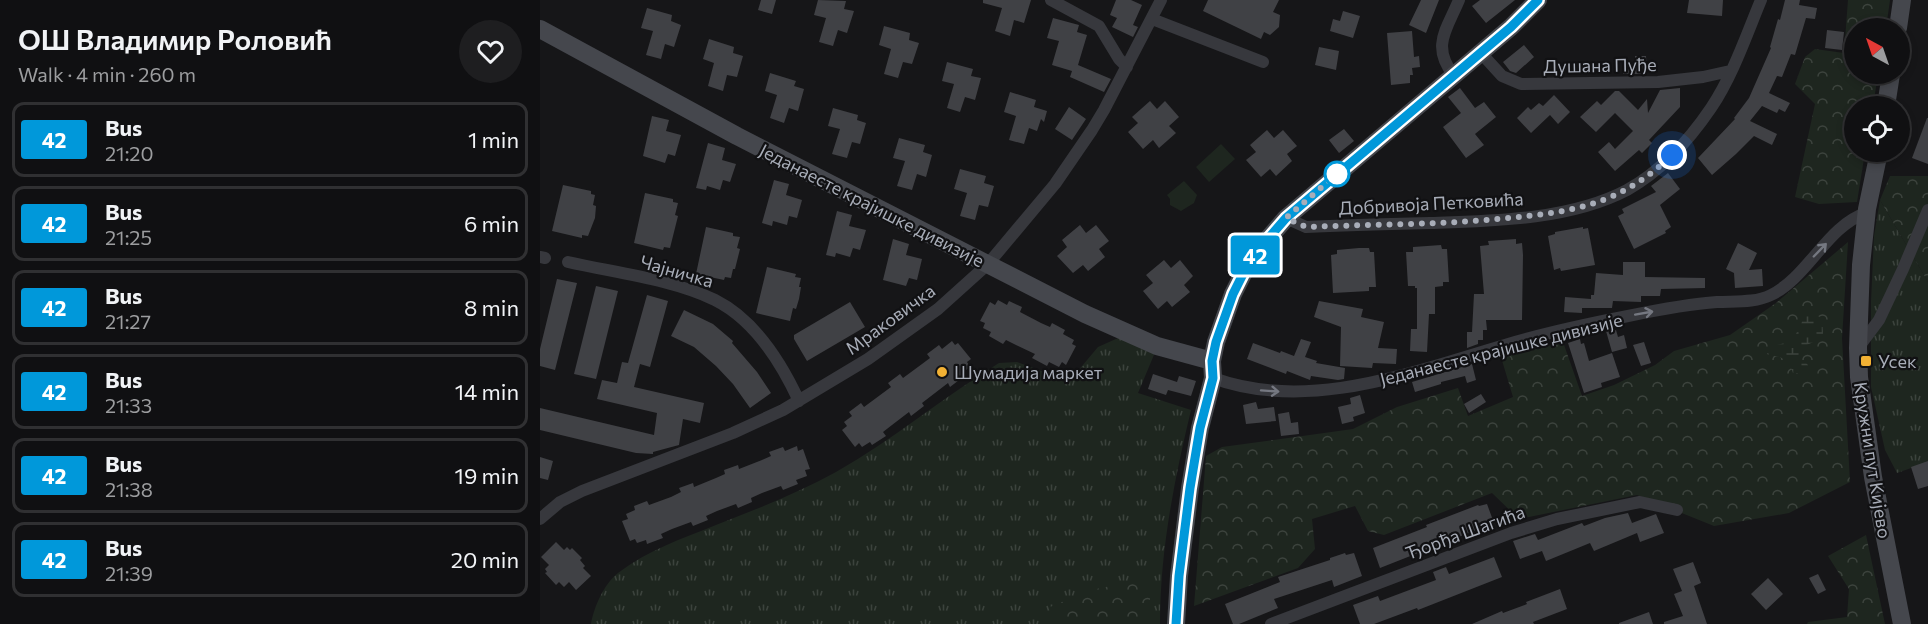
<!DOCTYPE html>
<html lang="en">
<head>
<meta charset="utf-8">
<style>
  :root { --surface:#101012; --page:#1e1e20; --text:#f1f3f6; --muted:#9c9d9f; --line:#303032 }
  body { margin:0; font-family:Commissioner,sans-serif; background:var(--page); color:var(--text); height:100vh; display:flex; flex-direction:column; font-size:22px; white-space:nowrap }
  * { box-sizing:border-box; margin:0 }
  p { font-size:20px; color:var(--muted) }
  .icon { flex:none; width:33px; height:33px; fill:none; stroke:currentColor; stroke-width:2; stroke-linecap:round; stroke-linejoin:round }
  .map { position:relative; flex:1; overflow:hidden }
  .side { display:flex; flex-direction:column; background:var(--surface); width:540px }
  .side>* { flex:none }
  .badge { padding:0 12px; border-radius:4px; font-size:21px; line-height:39px }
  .needle { width:39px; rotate:320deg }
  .controls { position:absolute; left:1304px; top:18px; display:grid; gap:12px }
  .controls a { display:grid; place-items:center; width:66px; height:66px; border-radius:50%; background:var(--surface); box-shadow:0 3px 9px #0003,0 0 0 2px var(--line); font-size:30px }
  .you { position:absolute; width:30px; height:30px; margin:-15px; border:4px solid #fff; border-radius:50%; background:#1a73e8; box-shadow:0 0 0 9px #1a73e833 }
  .map>.badge { position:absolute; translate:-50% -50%; box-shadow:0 0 0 3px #fff }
  .round { display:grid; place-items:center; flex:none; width:63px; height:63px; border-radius:32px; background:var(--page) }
  .summary { display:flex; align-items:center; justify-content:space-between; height:102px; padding:0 18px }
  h1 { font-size:28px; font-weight:600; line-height:45px }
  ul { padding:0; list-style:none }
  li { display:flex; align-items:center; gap:18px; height:75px; margin:0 12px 9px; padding:0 6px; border:3px solid var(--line); border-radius:12px }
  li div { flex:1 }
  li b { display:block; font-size:22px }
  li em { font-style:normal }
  li .badge { min-width:66px; font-weight:700; text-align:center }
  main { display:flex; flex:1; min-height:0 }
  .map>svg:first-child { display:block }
  .grass { fill:url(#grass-tufts) }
  .forest { fill:url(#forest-crowns) }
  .wetland { fill:url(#wetland-marsh) }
  .park { fill:#1e261f }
  .building { fill:#404145 }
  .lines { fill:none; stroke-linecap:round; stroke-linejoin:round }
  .street { stroke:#37383d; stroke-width:12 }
  .secondary { stroke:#45474d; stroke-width:18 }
  .oneway { stroke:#757881 }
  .line-casing { stroke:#fff; stroke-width:14 }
  .line { stroke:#0098da; stroke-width:9 }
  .walk { stroke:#a8adb8; stroke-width:6; stroke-dasharray:0 10.8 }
  .stop-dot { fill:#fff; stroke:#0098da; stroke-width:3 }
  .poi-dot { fill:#f2b134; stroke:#111113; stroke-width:2 }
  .labels { text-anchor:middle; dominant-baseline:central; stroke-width:4.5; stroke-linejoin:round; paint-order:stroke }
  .street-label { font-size:18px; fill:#a8adb8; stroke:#111113 }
  .poi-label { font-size:18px; fill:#a8adb8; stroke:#111113; text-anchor:start }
</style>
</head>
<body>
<main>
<section class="side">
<div class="summary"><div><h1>ОШ Владимир Роловић</h1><p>Walk · 4 min · 260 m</p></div><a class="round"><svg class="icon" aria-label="heart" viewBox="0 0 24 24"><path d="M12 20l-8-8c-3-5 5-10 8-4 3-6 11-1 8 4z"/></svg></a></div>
<ul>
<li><span class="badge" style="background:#0098da;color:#fff">42</span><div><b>Bus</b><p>21:20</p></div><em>1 min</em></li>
<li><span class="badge" style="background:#0098da;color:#fff">42</span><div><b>Bus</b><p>21:25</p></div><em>6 min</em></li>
<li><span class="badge" style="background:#0098da;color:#fff">42</span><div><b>Bus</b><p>21:27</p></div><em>8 min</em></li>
<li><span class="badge" style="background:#0098da;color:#fff">42</span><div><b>Bus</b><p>21:33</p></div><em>14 min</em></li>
<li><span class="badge" style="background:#0098da;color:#fff">42</span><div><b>Bus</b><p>21:38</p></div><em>19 min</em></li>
<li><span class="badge" style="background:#0098da;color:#fff">42</span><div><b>Bus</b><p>21:39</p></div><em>20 min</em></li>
</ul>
</section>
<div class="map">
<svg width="1388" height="624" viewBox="0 0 1388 624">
  <defs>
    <pattern id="grass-tufts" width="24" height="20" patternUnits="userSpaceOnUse" patternTransform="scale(1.5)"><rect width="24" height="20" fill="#1e261f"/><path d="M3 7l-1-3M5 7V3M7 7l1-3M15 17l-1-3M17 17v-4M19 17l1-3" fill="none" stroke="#3c433d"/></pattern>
    <pattern id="forest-crowns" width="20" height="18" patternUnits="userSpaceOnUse" patternTransform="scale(1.5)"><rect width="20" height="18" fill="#1e261f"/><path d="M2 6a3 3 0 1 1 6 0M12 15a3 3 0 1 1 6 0" fill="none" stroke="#3c433d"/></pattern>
    <pattern id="wetland-marsh" width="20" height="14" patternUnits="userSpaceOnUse" patternTransform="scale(1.5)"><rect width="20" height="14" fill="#1e261f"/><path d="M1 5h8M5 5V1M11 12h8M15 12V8" fill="none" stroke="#3c433d"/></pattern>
  </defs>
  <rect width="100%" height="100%" fill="#161618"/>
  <!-- grass -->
  <path class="grass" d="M1340,200L1388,282V462L1357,473L1345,450L1331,387V302L1334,236Z
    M587,334L616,350L598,393L651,410C634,481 620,551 620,624H51C54,607 64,584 78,573C108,550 141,539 176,525C217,509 258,493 296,472C353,440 403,397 459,363L477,362L515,376L537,372L558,347Z"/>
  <!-- forest -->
  <path class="forest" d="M1308,0H1350L1346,28H1314V74H1338L1333,106H1314V152H1325L1317,202L1279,204L1255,197L1275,104L1255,84L1265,57L1275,49L1304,53Z
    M1350,176H1388V282L1340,200Z
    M1308,242L1302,338L1310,482L1249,513L1174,526L1097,495L979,519L952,493L844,535L828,531L815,506L772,519L775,549L758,568L654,606L666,456L682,447L813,429L857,407L918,388L928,416L973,397L961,357L1023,342L1042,396L1074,385L1115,365L1134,351L1190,335L1236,303Z
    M1326,535L1345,624H1267L1268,622L1307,617L1309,589L1288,556Z
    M610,578V624H509L510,607L551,590Z"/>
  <!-- wetland -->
  <path class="wetland" d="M1267,311L1282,318L1283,334L1278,340L1262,347L1259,357L1268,365L1267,373H1253C1249,360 1242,356 1228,355L1224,348L1245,343L1256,334Z"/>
  <!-- park -->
  <path class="park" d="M681,144L695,159L669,182L656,167Z
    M644,181L657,195L654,203L641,211L630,205V199L627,195Z"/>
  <!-- building -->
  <path class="building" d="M221,0H236L232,14L218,10Z
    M278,0L306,1L304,9L314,11L307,33L298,30L293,46L279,42L286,18L274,15Z
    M443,0H491L484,23L474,20L470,36L455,31L462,8L443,3Z
    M576,0H591L602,5L593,25L598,27L593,37L572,27L577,18L570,15Z
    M668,0H739L733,12L740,15L739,27L730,35L724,32L721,39L663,11Z
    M881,0H899L886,33L869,25Z
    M940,0H975L946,23L932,6Z
    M1149,0H1183L1182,16L1147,13Z
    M1245,0H1260L1259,5L1277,8L1275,19L1266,18L1255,55L1251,54L1242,77L1237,76L1229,93L1250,103L1245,112L1239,109L1237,113L1222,106L1210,121L1237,134L1232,145L1214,136L1196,154L1172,175L1158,158L1195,119L1194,118L1209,98L1231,48L1230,47L1238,19L1240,20Z
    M107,8L132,15L131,21L141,25L134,47L125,44L121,59L106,55L113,31L101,28Z
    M803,11L820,16L813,38L790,31L793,19L800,21Z
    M513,18L539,25L537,32L547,35L538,65L571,79L564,92L530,77L532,71L512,65L519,41L507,38Z
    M344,26L370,33L369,40L379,43L372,64L363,62L358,78L344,74L351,49L339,45Z
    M1287,30L1304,32L1302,50L1285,48Z
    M872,31L874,57L879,56L880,67L872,68L873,75H870V83L851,85L847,33Z
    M169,39L194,47L193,53L203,56L197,77L187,75L183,91L168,86L174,63L163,59Z
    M984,45L994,57L976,73L970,71L963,62Z
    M779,47L799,51L796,70L775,65Z
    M1095,56H1106L1107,74H1083V63H1095Z
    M407,62L433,69L431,76L441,78L435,100L425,97L420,112L407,108L414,84L402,81Z
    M230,73L256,81L254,86L264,89L258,111L249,108L244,123L230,118L237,95L225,91Z
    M920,88L935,108L944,102L956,117L935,134L944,145L926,158L903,127L921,113L908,97Z
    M1140,88V107L1109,140L1112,143L1102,153L1099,150L1075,171L1058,152L1069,142L1075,149L1093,131L1075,113L1056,132L1040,117L1057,101L1061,105L1075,91H1079L1098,110L1107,99L1108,113L1120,90Z
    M470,92L496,100L494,107L507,111L504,122L501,119L497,131L489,128L484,144L469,140L476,116L464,112Z
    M1014,95L1030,112L1018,124L1010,115L991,133L977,118L988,107L991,110L999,103L1003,106Z
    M610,101L617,109L625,101L639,117L629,126L636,133L619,148L613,140L603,149L588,132L598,123L592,117Z
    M529,107L546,119L532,140L515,129Z
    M293,108L318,115L317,120L326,123L320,144L312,142L307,158L292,154L300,129L288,126Z
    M112,116L129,120L126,131L141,135L135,156L128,154L125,163L103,156Z
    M1387,118H1388V164L1372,158Z
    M804,129L814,141L799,153L789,140Z
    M727,130L734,138L743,130L757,146L747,154L752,161L736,176L730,169L721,177L706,160L716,152L710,145Z
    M359,138L385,145L383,152L392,155L386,177L377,174L372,190L357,186L365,161L353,158Z
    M168,143L185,148L182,160L196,164L190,182L183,180L180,190L167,186L166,190L156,188Z
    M420,169L446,176L444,183L454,186L448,207L439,205L435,220L420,216L427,193L414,189Z
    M1128,173L1140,189L1120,205L1131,227L1125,231L1126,233L1094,249L1078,216L1084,213L1082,209L1116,192L1111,186Z
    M234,180L249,184L246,195L262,200L257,218L249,216L247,225L233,221L232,226L222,223Z
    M23,185L51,191V194L55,195L53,205L56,206L55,218L48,236L42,235V238L12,231Z
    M105,193L133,199V202L138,203L135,215L138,216L130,248L124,247L123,250L94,243Z
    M297,211L312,215L309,226L326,230L320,250L313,248L310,257L296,253L295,257L286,255Z
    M540,225L546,233L556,225L569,241L559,249L565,257L548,271L543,265L533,273L517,256L527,247L522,240Z
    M166,227L193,233V236L200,237L197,248L200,249L195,269H193L191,278L185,277L184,280L156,274Z
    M1043,227V229L1048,228L1055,265L1021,271L1020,268L1014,270L1008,236L1015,234V232Z
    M353,239L369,244L366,255L382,259L377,280L369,278L366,286L343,280Z
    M976,239V244L982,243L983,255L982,320H946L947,330H943V340H938V344L927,348V332H932L934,294H944L940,246L949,245L948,241Z
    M1198,243L1217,253L1209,270L1222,269L1223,286L1195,288L1194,273L1186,269Z
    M901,245L902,249H907L909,282H903V286L895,287V314H889L887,352L870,351L871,329H877V288H875V286H868L866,252H873V247Z
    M819,248H829L830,252H834L836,287H829V291L793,293L791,255L797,254V250Z
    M624,260L631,268L640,260L653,276L644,285L650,292L632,307L627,301L618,309L603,291L613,283L606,275Z
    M1083,262H1105V277L1165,278V288L1121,289L1120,296H1101V302L1073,301L1072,308H1042V313L1024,312L1025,297L1051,299V295H1054L1056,273L1083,275Z
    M227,267L256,274L255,277L261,278L259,287H261L259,299L256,309L253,308L250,321L216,313Z
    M17,279L37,283L15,370L0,366V349Z
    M56,286L78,291L56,379L34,374Z
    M107,295L128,301L110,367L100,364L94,387L164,403L160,423L143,419L139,445L113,452V454L96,453L0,430V408L114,435L117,413L57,399L62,380L77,383L82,362L88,363Z
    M458,300L467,305L469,301L482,307L480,312L501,323L510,327L512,323L525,330L523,334L534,340L532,344L536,346L526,365L522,362L519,367L509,362L507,366L492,358L495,354L476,345L466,340L463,344L449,336L451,332L443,328L445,323L440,321L450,302L455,305Z
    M779,301L823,309L821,317L844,322L838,348L857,349L856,364L833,363L832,368L800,366L801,327L774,317Z
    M310,302L325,327L267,361L254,339V335Z
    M144,310L173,324L193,341L192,343L217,372L231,393L210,408L193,384L176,366L154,347L131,336Z
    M1072,330H1076L1078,337L1084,335L1087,348L1072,352L1066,331Z
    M761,339L771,342L765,357L777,361L776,363L805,368L804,379L798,380L771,376L770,380L747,371L746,374L707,359L713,343L740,353L741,351L754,356Z
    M1040,339L1041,344L1044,343L1049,361L1072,353L1080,377L1061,383L1062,387L1044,393L1028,343Z
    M412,341L415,345L418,343L431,359L427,362L430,367L421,374L423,377L410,387L408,383L382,403L384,406L371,416L369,412L352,425L343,432L346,436L332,445L330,442L322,447L319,443L315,447L302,430L307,426L304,422L312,416L309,412L321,403L324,407L351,387L348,383L360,374L363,378L382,364L390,358L387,354L399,345L402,349Z
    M1104,342L1111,363L1101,366L1093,345Z
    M932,364L936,380L927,383L925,376L901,382V384L875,392L872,382Z
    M613,374L637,382L639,376L656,381L651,396L628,390L626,395L608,389Z
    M941,394L946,402L929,413L924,404Z
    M820,395L825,413L813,417L814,421L802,424L798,407L811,404L810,398Z
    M716,402L718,409L734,407L736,421L706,424L703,405Z
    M749,412L751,423L758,422L759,434L741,436L738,414Z
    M257,446L258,451L263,449L270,469L265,470L267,476L256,480L258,484L243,490L241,486L222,493L211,498L212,502L198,508L196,504L177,511L166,516L168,520L153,526L151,522L132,529L121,534L123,538L107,544L106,540L97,543L95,539L90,541L82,521L88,519L86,514L95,510L94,506L107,501L109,505L131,497L141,492L139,488L153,483L154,487L176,478L185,474L184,470L198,465L199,469L222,460L231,456L229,452L243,447L245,451Z
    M0,457L13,461L8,480L0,478Z
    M1388,461V486L1378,489L1371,467Z
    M947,504L954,523L840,568L833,548L887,527L886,525L938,505L939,506Z
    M1088,513L1092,523L1116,514L1124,533L1100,542L1097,533L1054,551L1050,543L1006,561L1002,551L980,559L973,541L995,534L998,540L1042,523L1044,526L1065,518Z
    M16,542L24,550L27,547L30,550L32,548L42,558L40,560L45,566L43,568L51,576L36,590L29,582L24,587L19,582L16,585L5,573L7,572L5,569L9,565L1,557Z
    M805,553L806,555L814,553L822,576L794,587L792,580L734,599L738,608L699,624H693L685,604L740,582L738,577L790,560V558Z
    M954,557L962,577L878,610L877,608L834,624H820L813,605L838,596L840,601L896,580L893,572L906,567L909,574Z
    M1153,562L1161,583L1154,586L1167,624H1124V622L1143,616L1134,594L1142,591L1133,569Z
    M1278,574L1286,590L1278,594L1269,578Z
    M1228,578L1243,594L1226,610L1211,594Z
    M1020,589L1027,609L993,622L994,624H932L962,611L963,613L987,604L986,602Z
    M1109,612L1113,624H1079V623Z"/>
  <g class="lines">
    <!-- street -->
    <path class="street" d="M511,0L559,26L579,59L587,67
      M612,19L723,62
      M941,53L962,76L981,84L1118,82L1163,77L1190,71
      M914,76C891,46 906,31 919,0
      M746,218L766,227C808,225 849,224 890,223C953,221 1030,220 1087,190C1121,171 1150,139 1171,108C1193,75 1206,36 1221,0
      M0,257L5,258
      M28,262C76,273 131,279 175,300C215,320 241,362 259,401
      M1318,348L1339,320L1363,269L1388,210
      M673,378C769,413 872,372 965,345C1005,333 1047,324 1088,316C1117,310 1148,304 1177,302C1195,301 1215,303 1231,295C1268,277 1287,226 1326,213
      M0,519L20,502L42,491L193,433L243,410L328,359L398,309L448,264L515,184L552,130L564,110L621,0
      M731,624L971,533L1017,519L1100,502L1137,510"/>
    <!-- secondary -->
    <path class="secondary" d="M1358,28L1362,0
      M0,29L197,136L545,314L617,346L672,361
      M1346,106L1351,74
      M1339,152L1327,209L1321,265L1318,348L1319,377L1333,477L1362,624
      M636,624L639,576L650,488L660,428L673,378L672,361L676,342L693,294L703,274L720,248L746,218L971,27L998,0"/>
  </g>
  <!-- one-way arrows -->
  <defs><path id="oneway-shaft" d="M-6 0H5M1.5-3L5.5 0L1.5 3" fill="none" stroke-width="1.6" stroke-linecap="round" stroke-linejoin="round" transform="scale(1.5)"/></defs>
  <g class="oneway">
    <use href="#oneway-shaft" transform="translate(1280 250) rotate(-46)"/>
    <use href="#oneway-shaft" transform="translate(1104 313) rotate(-10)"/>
    <use href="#oneway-shaft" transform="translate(730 391) rotate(4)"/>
  </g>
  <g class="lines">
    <!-- line casing -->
    <g class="line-casing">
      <path id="line" d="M636,624L639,576L650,488L660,428L673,378L672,361L676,342L693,294L703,274L720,248L746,218L971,27L998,0"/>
    </g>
    <!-- line -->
    <use href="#line" class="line"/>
    <!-- walk -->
    <path class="walk" d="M797,174L746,218L766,227C837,224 908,225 978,217C1008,214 1039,210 1068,198C1093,188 1113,173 1132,155"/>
  </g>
  <!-- markers -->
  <circle class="stop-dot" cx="797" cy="174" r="12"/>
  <g class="poi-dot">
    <rect x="1320" y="355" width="12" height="12" rx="3"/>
    <circle cx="402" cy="372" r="6"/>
  </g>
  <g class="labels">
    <!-- street labels -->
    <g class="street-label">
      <text transform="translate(1060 65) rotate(-1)">Душана Пуђе</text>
      <text transform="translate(891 203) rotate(-3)">Добривоја Петковића</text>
      <text transform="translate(332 205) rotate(27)">Једанаесте крајишке дивизије</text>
      <text transform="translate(137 271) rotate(16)">Чајничка</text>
      <text transform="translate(350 319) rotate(-36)">Мраковичка</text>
      <text transform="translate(961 349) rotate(-14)">Једанаесте крајишке дивизије</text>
      <text transform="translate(1333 460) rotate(81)">Кружни пут Кијево</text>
      <text transform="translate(925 532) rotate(-20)">Ђорђа Шагића</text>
    </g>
    <!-- poi labels -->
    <g class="poi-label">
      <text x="1338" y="361">Усек</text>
      <text x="414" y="372">Шумадија маркет</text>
    </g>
  </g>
</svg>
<div class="controls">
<a><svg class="needle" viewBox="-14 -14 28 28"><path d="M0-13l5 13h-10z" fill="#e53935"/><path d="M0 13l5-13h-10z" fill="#9c9d9f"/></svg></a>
<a><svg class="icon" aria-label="locate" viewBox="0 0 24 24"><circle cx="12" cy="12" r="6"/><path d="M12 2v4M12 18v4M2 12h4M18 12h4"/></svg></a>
</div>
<div class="you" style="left:1132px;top:155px"></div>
<b class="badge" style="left:715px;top:255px;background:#0098da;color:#fff">42</b>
</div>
</main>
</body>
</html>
